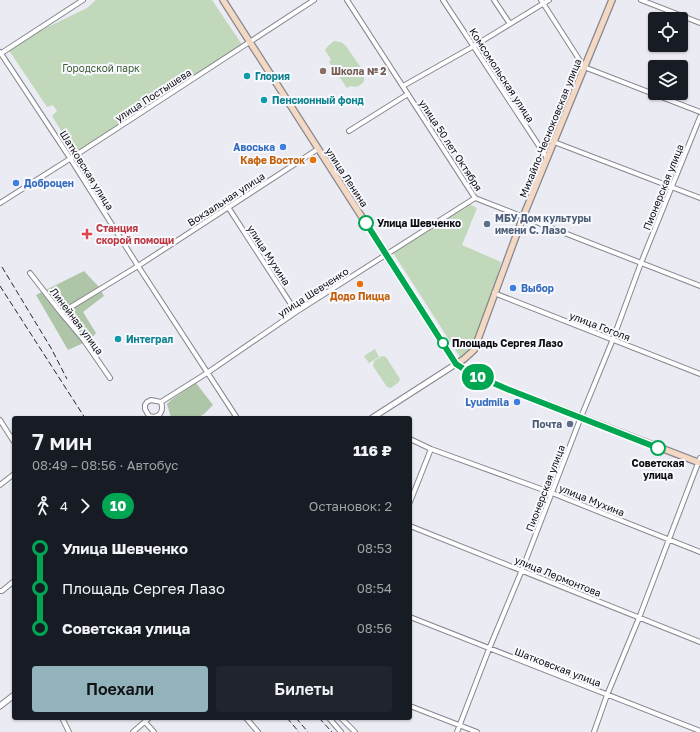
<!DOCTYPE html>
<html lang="ru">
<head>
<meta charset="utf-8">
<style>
  :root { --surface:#171b24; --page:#20242c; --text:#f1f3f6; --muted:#9ea1a6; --accent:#92b2bc }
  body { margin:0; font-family:"Golos Text",sans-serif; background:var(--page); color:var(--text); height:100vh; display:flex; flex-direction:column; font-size:15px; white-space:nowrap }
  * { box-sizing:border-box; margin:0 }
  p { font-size:13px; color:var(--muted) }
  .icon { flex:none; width:22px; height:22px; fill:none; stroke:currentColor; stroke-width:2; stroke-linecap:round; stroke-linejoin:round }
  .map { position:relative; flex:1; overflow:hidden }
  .side { position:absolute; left:12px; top:416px; width:400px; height:304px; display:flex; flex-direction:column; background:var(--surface); border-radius:4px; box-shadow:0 1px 3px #0004 }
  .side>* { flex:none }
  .badge { padding:0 8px; border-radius:13px; font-size:14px; line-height:26px }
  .buttons { position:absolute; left:648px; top:12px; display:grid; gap:8px }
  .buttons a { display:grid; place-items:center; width:40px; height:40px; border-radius:4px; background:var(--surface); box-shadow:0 1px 3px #0004; font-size:20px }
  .map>.badge { position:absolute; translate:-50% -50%; box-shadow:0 0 0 2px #fff }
  .legs { display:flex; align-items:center; gap:6px; height:44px; padding:0 20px; font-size:13px }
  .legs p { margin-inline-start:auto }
  .summary { display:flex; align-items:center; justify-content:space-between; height:68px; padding:0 20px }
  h1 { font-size:22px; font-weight:600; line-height:30px }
  .primary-button { display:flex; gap:8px; margin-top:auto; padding:8px 20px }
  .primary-button a { flex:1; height:46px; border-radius:4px; background:var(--accent); color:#111; font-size:16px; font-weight:600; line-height:46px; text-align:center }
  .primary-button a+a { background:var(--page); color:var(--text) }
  ul { padding:0 20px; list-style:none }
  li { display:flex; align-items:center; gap:14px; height:40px; font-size:15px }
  li i { display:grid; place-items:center; width:6px; height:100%; margin:0 5px; background:currentColor }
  li i::after { content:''; width:10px; height:10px; margin:-5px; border:3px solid; border-radius:50%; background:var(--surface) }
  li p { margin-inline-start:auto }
  li:first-child i { background:linear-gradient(#0000 50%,currentColor 0) }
  li:last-child i { background:linear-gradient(currentColor 50%,#0000 0) }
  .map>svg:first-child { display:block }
  .green { fill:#c1d9ba }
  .forest { fill:#aec6a7 }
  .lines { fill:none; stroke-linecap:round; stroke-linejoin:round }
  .minor-casing { stroke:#85868e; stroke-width:6 }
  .tertiary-casing { stroke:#85868e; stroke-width:7 }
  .secondary-casing { stroke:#85868e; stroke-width:8 }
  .minor { stroke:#fff; stroke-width:4 }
  .tertiary { stroke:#fff; stroke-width:5 }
  .secondary { stroke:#f3d8c3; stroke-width:5.5 }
  .rail { stroke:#26262a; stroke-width:1; stroke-dasharray:6 3; stroke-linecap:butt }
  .line-1-casing { stroke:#fff; stroke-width:9 }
  .line-1 { stroke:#00a651; stroke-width:6 }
  .education-dot { fill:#8d6e63; stroke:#f8f9fe; stroke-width:1.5 }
  .culture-dot { fill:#0f9aa8; stroke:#f8f9fe; stroke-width:1.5 }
  .shop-dot { fill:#3f7fe0; stroke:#f8f9fe; stroke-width:1.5 }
  .food-dot { fill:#e8710a; stroke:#f8f9fe; stroke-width:1.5 }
  .stop-1-dot { fill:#fff; stroke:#00a651; stroke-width:2 }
  .service-dot { fill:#5c6f8a; stroke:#f8f9fe; stroke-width:1.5 }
  .health-dot { fill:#e0444e; stroke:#f8f9fe; stroke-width:1.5 }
  .labels { text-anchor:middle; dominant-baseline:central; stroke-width:4; stroke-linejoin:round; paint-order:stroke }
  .park-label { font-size:10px; fill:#3b5d31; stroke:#f8f9fe }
  .education-label { font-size:10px; font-weight:bold; fill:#785e54; stroke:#f8f9fe; text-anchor:start }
  .street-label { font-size:10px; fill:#0c0c0f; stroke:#f8f9fe }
  .culture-label { font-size:10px; font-weight:bold; fill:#0d838f; stroke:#f8f9fe; text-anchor:start }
  .shop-label { font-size:10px; font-weight:bold; fill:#366cbe; stroke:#f8f9fe; text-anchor:end }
  .food-label { font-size:10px; font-weight:bold; fill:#c56008; stroke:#f8f9fe; text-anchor:end }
  .service-label { font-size:10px; font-weight:bold; fill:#4e5e75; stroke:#f8f9fe; text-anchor:start }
  .stop-label { font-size:10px; font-weight:bold; fill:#0c0c0f; stroke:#f8f9fe; text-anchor:start }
  .health-label { font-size:10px; font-weight:bold; fill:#be3a42; stroke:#f8f9fe; text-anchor:start }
</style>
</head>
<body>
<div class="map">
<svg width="700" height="732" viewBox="0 0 700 732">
  <rect width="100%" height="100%" fill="#ebebf4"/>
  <!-- green -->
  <path class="green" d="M96,0H212L243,46L76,155L52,116L57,111L53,105L47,107L8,49L21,40L87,8Z
    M334,41L341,42L346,46L364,72V81C361,86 356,88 350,86L347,88L329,62L331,60L325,50L329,45Z
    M469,204L477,208L462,245L501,262L492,299L474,350L460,357L392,251Z
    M375,349L379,357L369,363L364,356Z
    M382,356L386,357L400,379L399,382L391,388L387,387L373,366L374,361Z"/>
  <!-- forest -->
  <path class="forest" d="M84,271L99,287L104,296L83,312L96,333L90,340L68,350L36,295Z
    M196,383L213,405L204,414L197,418H171L167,404L171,400Z"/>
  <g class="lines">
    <!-- minor casing -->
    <g class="minor-casing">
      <path id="minor" d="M347,0L475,198L700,286
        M443,0L547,158
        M494,0L510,24
        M541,0L584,67L700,112
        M641,0L700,23
        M0,52L70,158L138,266L237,418
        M0,54L83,0
        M403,86L474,46L549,0
        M349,131L408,94
        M554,142L700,198
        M0,203L76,155L314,0
        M228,207L296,312
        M30,273L61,313L83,339L110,378
        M494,293L700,374
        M61,313L138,266L318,149
        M161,402C164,411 160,419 149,416L145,409V405L147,402L151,400L161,402L207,373L296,312L475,198
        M0,420L14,442
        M410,439L431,449L552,493L700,552
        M0,485L14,474
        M410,502L431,449
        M410,526L700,642
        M0,591H2L14,581
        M410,617L700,731
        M410,706L477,732
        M62,718L69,732
        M246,718L258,732
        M329,718L341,732
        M341,718L355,732
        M145,722L154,732
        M133,732L149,718
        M457,732L489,649L522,570L581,417L613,339L641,263L700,117
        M594,732L607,695L639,618L700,458"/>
    </g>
    <!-- tertiary casing -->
    <g class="tertiary-casing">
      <path id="tertiary" d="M372,418L456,364
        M0,706L14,695"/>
    </g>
    <!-- secondary casing -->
    <g class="secondary-casing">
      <path id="secondary" d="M223,0L456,364L470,373L507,389L700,463
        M456,364L464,359L474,350L523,217L612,0"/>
    </g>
    <!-- minor -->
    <use href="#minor" class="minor"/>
    <!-- tertiary -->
    <use href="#tertiary" class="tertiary"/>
    <!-- secondary -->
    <use href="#secondary" class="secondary"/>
    <!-- rail -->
    <path class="rail" d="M2,267L51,348L67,379
      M0,286L85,418
      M287,718L299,732
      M296,718L308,732
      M319,718L332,732"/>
  </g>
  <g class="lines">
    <!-- line-1 casing -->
    <g class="line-1-casing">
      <path id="line-1" d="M366,223L456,364L470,373L507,389L658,448"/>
    </g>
    <!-- line-1 -->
    <use href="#line-1" class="line-1"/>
  </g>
  <!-- markers -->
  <circle class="education-dot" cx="323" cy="71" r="4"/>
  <g class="culture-dot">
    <circle cx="247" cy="76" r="4"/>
    <circle cx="264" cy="100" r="4"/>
    <circle cx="118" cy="339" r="4"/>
  </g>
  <g class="shop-dot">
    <circle cx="283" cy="147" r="4"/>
    <circle cx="16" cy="183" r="4"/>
    <circle cx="513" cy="288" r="4"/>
    <circle cx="517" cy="402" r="4"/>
  </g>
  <g class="food-dot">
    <circle cx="313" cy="160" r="4"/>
    <circle cx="360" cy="284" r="4"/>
  </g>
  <g class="stop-1-dot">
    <circle cx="366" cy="223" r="7"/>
    <circle cx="443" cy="343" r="5"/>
    <circle cx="658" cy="448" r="7"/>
  </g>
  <g class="service-dot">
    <circle cx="487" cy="224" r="4"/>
    <circle cx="570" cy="424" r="4"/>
  </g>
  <path class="health-dot" d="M85 228h4v4h4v4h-4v4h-4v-4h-4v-4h4z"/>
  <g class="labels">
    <!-- park labels -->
    <g class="park-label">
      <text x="101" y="68">Городской парк</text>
    </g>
    <!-- education labels -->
    <g class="education-label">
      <text x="331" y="71">Школа № 2</text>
    </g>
    <!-- street labels -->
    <g class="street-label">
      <text transform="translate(502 75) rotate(57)">Комсомольская улица</text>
      <text transform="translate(153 95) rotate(-33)">улица Постышева</text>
      <text transform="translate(550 128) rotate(-68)">Михайло-Чесноковская улица</text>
      <text transform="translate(451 145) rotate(57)">улица 50 лет Октября</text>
      <text transform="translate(87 170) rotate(58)">Шатковская улица</text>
      <text transform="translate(347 177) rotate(57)">улица Ленина</text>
      <text transform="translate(663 187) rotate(-68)">Пионерская улица</text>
      <text transform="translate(226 199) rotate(-33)">Вокзальная улица</text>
      <text transform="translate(269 255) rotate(57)">улица Мухина</text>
      <text transform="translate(313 292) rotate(-33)">улица Шевченко</text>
      <text transform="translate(77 321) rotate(53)">Линейная улица</text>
      <text transform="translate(600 326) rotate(21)">улица Гоголя</text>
      <text transform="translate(545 488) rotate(-69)">Пионерская улица</text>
      <text transform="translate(592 500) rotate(22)">улица Мухина</text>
      <text transform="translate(558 576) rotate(22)">улица Лермонтова</text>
      <text transform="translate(558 667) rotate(21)">Шатковская улица</text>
    </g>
    <!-- culture labels -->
    <g class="culture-label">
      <text x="255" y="76">Глория</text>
      <text x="272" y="100">Пенсионный фонд</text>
      <text x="126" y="339">Интеграл</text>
    </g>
    <!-- shop labels -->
    <g class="shop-label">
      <text x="275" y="147">Авоська</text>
      <text x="24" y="183" text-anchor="start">Доброцен</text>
      <text x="521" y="288" text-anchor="start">Выбор</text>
      <text x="509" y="402">Lyudmila</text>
    </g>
    <!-- food labels -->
    <g class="food-label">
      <text x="305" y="160">Кафе Восток</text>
      <text x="360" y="296" text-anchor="middle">Додо Пицца</text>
    </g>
    <!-- service labels -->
    <g class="service-label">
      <text x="495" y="218">МБУ Дом культуры<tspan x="495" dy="12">имени С. Лазо</tspan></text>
      <text x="562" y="424" text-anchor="end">Почта</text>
    </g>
    <!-- stop labels -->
    <g class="stop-label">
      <text x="377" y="223">Улица Шевченко</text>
      <text x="452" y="343">Площадь Сергея Лазо</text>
      <text x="658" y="463" text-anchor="middle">Советская<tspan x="658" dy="12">улица</tspan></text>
    </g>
    <!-- health labels -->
    <g class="health-label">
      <text x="96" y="228">Станция<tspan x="96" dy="12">скорой помощи</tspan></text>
    </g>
  </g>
</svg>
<div class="buttons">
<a><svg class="icon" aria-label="locate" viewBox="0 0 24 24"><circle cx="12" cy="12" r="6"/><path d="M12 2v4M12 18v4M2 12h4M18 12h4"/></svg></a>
<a><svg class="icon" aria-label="layers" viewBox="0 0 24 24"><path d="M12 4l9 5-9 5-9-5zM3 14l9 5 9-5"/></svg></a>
</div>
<b class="badge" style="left:478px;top:377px;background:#00a651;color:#fff">10</b>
<section class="side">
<div class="summary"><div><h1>7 мин</h1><p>08:49 – 08:56 · Автобус</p></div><b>116 ₽</b></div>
<div class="legs"><svg class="icon" aria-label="walk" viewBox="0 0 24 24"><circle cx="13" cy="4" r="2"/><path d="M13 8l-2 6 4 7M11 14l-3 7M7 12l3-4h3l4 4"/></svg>4<svg class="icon" aria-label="forward" viewBox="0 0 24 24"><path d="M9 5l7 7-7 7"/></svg><b class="badge" style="background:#00a651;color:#fff">10</b><p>Остановок: 2</p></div>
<ul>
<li><i style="color:#00a651"></i><b>Улица Шевченко</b><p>08:53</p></li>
<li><i style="color:#00a651"></i><span>Площадь Сергея Лазо</span><p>08:54</p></li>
<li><i style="color:#00a651"></i><b>Советская улица</b><p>08:56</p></li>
</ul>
<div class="primary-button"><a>Поехали</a><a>Билеты</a></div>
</section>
</div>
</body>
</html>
